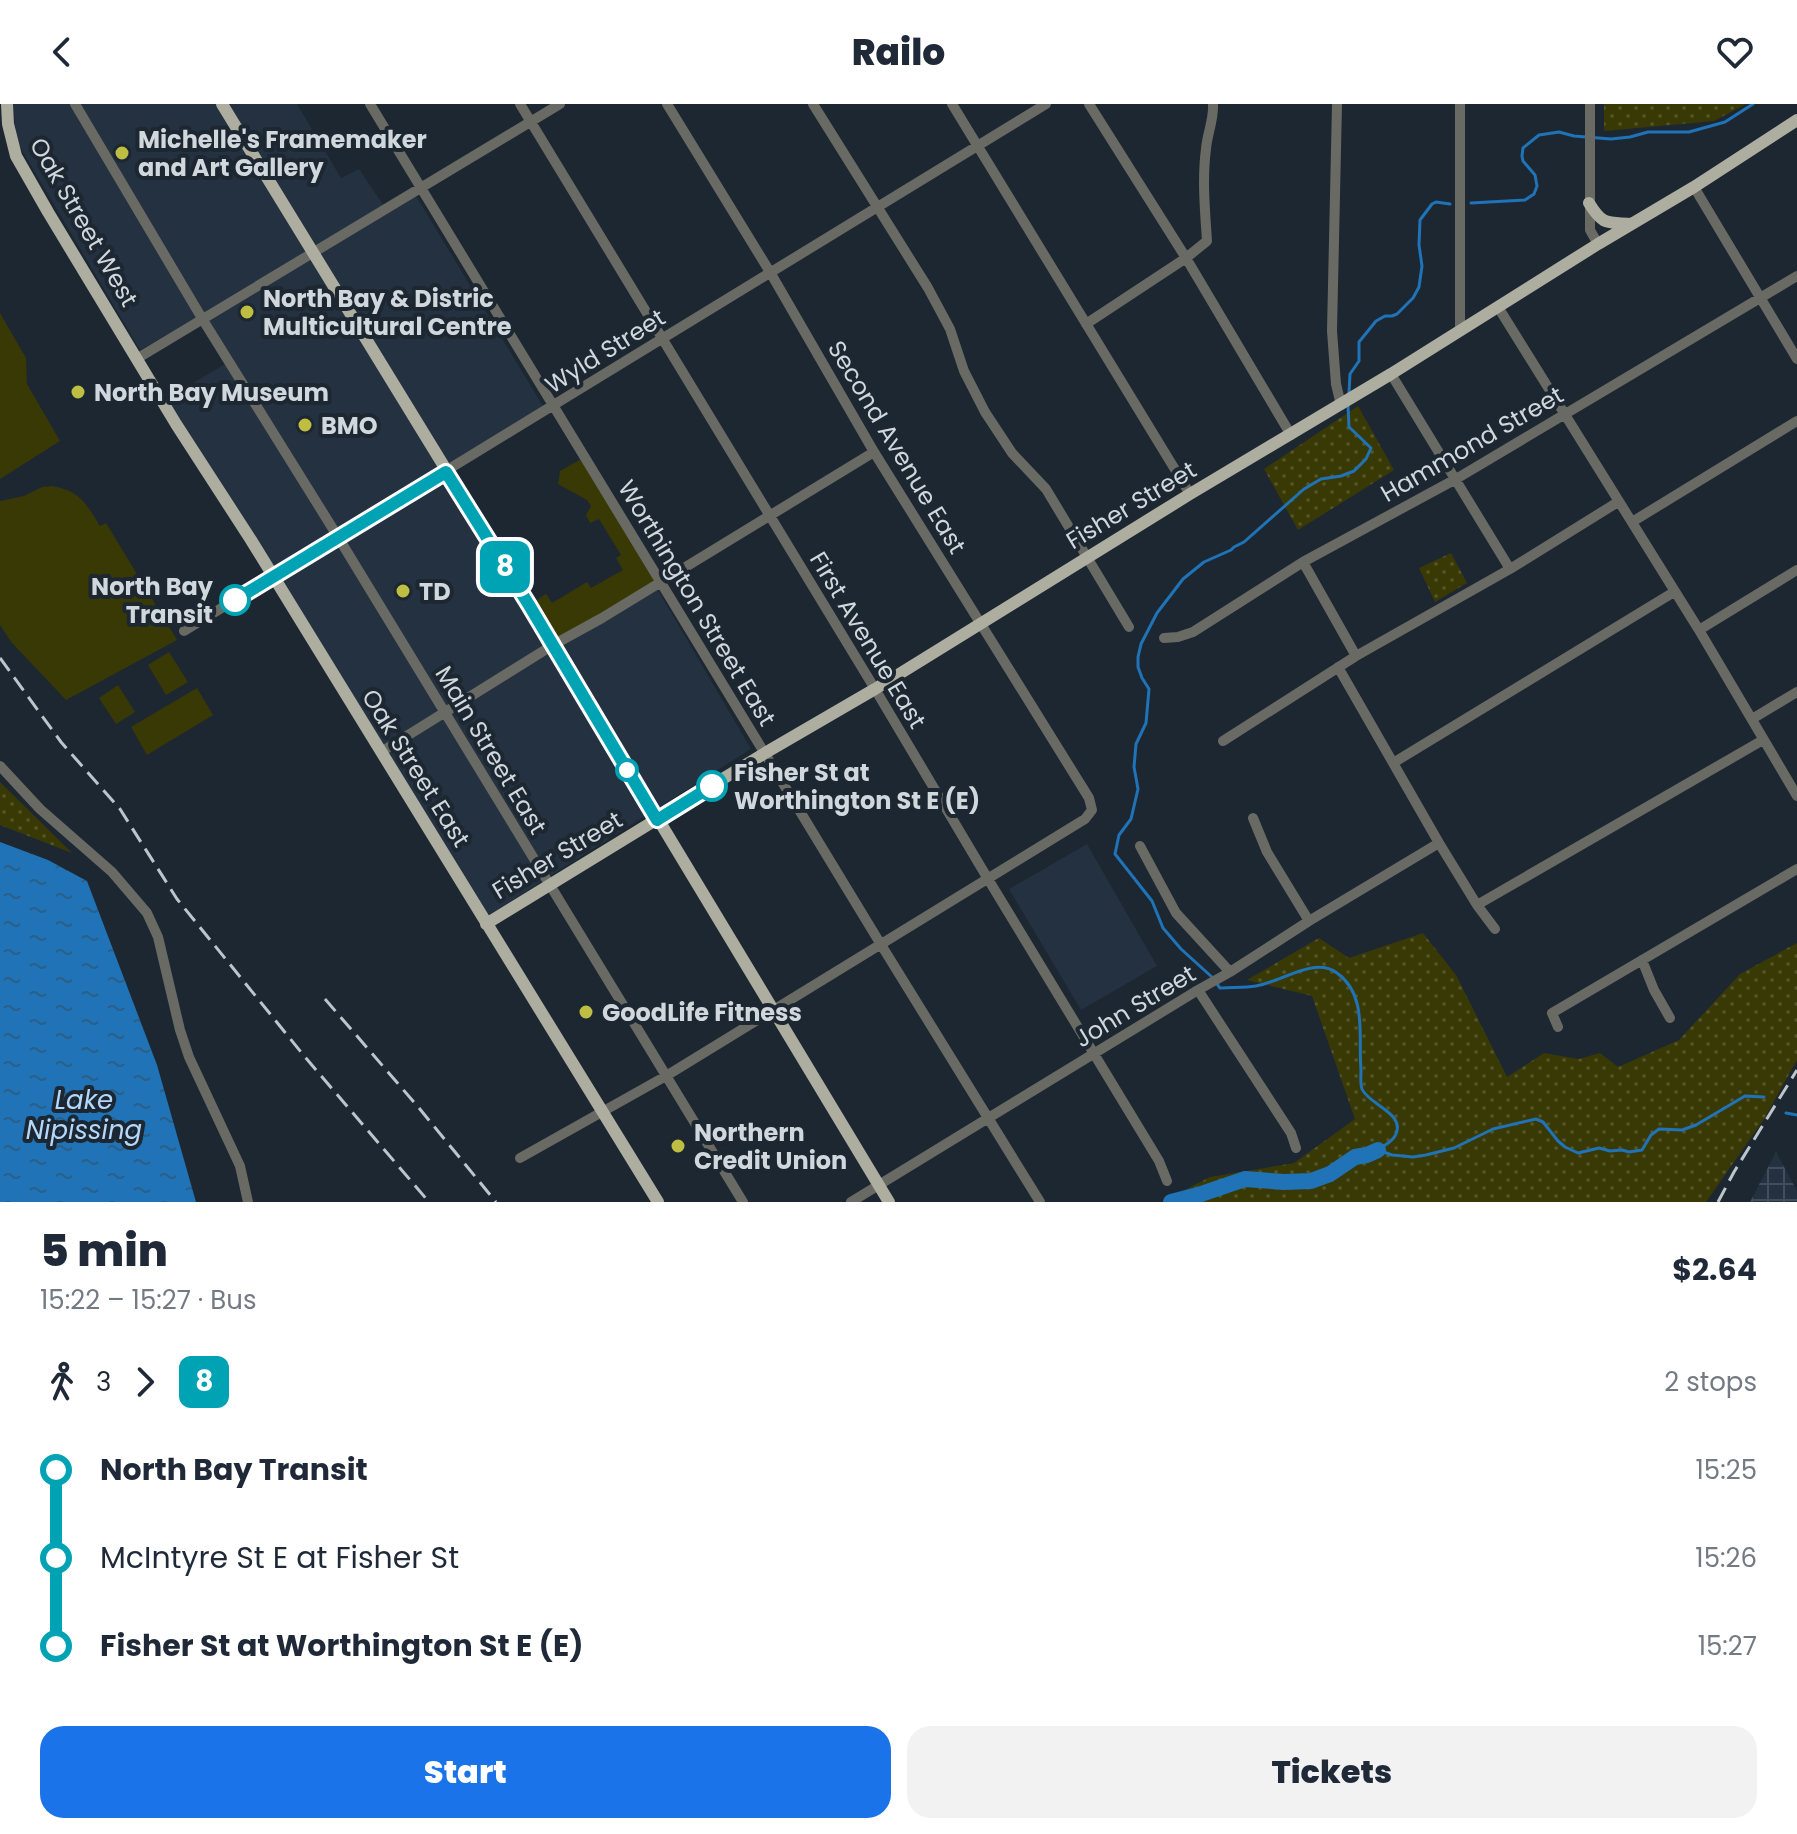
<!DOCTYPE html>
<html lang="en">
<head>
<meta charset="utf-8">
<style>
  :root { --surface:#fff; --page:#f2f2f3; --text:#1f2937; --muted:#747a83; --accent:#1a73e8 }
  body { margin:0; font-family:Poppins,sans-serif; background:var(--page); color:var(--text); height:100vh; display:flex; flex-direction:column; font-size:30px; white-space:nowrap }
  * { box-sizing:border-box; margin:0 }
  p { font-size:26px; color:var(--muted) }
  .icon { flex:none; width:44px; height:44px; fill:none; stroke:currentColor; stroke-width:2; stroke-linecap:round; stroke-linejoin:round }
  .map { position:relative; height:1098px; overflow:hidden }
  .details { display:flex; flex-direction:column; background:var(--surface); flex:1 }
  .details>* { flex:none }
  .badge { padding:0 16px; border-radius:12px; font-size:28px; line-height:52px }
  .map>.badge { position:absolute; translate:-50% -50%; box-shadow:0 0 0 4px #fff }
  .legs { display:flex; align-items:center; gap:12px; height:88px; padding:0 40px; font-size:26px }
  .legs p { margin-inline-start:auto }
  .summary { display:flex; align-items:center; justify-content:space-between; height:136px; padding:0 40px }
  h1 { font-size:44px; font-weight:800; line-height:60px }
  .cta { display:flex; gap:16px; margin-top:auto; padding:16px 40px }
  .cta a { flex:1; height:92px; border-radius:24px; background:var(--accent); color:#fff; font-size:32px; font-weight:800; line-height:92px; text-align:center }
  .cta a+a { background:var(--page); color:var(--text) }
  ul { padding:0 40px; list-style:none }
  li { display:flex; align-items:center; gap:28px; height:88px; font-size:30px }
  li i { display:grid; place-items:center; width:12px; height:100%; margin:0 10px; background:currentColor }
  li i::after { content:''; width:20px; height:20px; margin:-10px; border:6px solid; border-radius:50%; background:var(--surface) }
  li p { margin-inline-start:auto }
  li:first-child i { background:linear-gradient(#0000 50%,currentColor 0) }
  li:last-child i { background:linear-gradient(currentColor 50%,#0000 0) }
  header { display:flex; justify-content:space-between; align-items:center; height:104px; padding:0 40px; background:var(--surface); font-size:36px; font-weight:800 }
  .map>svg:first-child { display:block }
  .built { fill:#233140 }
  .industrial { fill:url(#industrial-grid) }
  .green { fill:#393905 }
  .park { fill:url(#park-dots) }
  .water { fill:url(#water-ripples) }
  .lines { fill:none; stroke-linecap:round; stroke-linejoin:round }
  .stream { stroke:#1f73b6; stroke-width:3 }
  .river { stroke:#1f73b6; stroke-width:16 }
  .minor { stroke:#696a63; stroke-width:10 }
  .major { stroke:#adaea0; stroke-width:12 }
  .rail { stroke:#bdc5cb; stroke-width:3; stroke-dasharray:16 8; stroke-linecap:butt }
  .line-1-casing { stroke:#fff; stroke-width:18 }
  .line-1 { stroke:#00a3b4; stroke-width:12 }
  .poi-dot { fill:#bebf42; stroke:#1d2731; stroke-width:3 }
  .stop-1-dot { fill:#fff; stroke:#00a3b4; stroke-width:4 }
  .labels { text-anchor:middle; dominant-baseline:central; stroke-width:8; stroke-linejoin:round; paint-order:stroke }
  .poi-label { font-size:24px; font-weight:bold; fill:#d0d7dd; stroke:#1d2731; text-anchor:start }
  .street-label { font-size:24px; fill:#d0d7dd; stroke:#1d2731 }
  .stop-label { font-size:24px; font-weight:bold; fill:#d0d7dd; stroke:#1d2731; text-anchor:end }
  .water-label { font-size:26px; font-style:italic; fill:#b3d8fc; stroke:#1d2731 }
</style>
</head>
<body>
<header><svg class="icon" aria-label="back" viewBox="0 0 24 24"><path d="M15 5l-7 7 7 7"/></svg>Railo<svg class="icon" aria-label="heart" viewBox="0 0 24 24"><path d="M12 20l-8-8c-3-5 5-10 8-4 3-6 11-1 8 4z"/></svg></header>
<div class="map">
<svg width="1797" height="1098" viewBox="0 0 1797 1098">
  <defs>
    <pattern id="industrial-grid" width="8" height="8" patternUnits="userSpaceOnUse" patternTransform="scale(2)"><rect width="8" height="8" fill="#233140"/><path d="M0 4h8M4 0v8" fill="none" stroke="#424e5b"/></pattern>
    <pattern id="park-dots" width="8" height="8" patternUnits="userSpaceOnUse" patternTransform="scale(2)"><rect width="8" height="8" fill="#393905"/><path d="M2 2h.1M6 6h.1" fill="none" stroke="#555529" stroke-width="1.8" stroke-linecap="round"/></pattern>
    <pattern id="water-ripples" width="26" height="14" patternUnits="userSpaceOnUse" patternTransform="scale(2)"><rect width="26" height="14" fill="#1f73b6"/><path d="M2 4q2-2 4 0t4 0M15 11q2-2 4 0t4 0" fill="none" stroke="#2b5f88"/></pattern>
  </defs>
  <rect width="100%" height="100%" fill="#1d2731"/>
  <!-- built -->
  <path class="built" d="M13,0H297L341,74L359,65L388,108L416,92L546,307L446,367L552,541L655,481L751,645L487,812L166,295L225,260L196,214L140,246L17,38Z
    M1087,740L1157,862L1081,906L1009,785Z"/>
  <!-- industrial -->
  <path class="industrial" d="M1776,1048L1797,1087V1098H1750Z"/>
  <!-- green -->
  <path class="green" d="M0,209L26,254L27,280L60,337L0,375Z
    M585,353L662,477L553,541L529,501L546,490L552,499L587,478L591,484L623,466L616,454L621,451L599,415L590,419L586,411L591,402L587,396L558,380L560,367Z
    M52,382C80,387 86,399 100,422L106,419L177,536L66,596L12,539L0,521V397L24,392L42,383Z
    M169,548L188,578L166,591L148,561Z
    M118,581L135,608L116,620L99,594Z
    M197,584L213,611L147,651L131,623Z"/>
  <!-- park -->
  <path class="park" d="M1604,0H1746L1714,17L1604,27Z
    M1358,302L1394,366L1298,426L1264,365Z
    M1451,449L1467,479L1435,498L1419,464Z
    M0,678L72,749L0,721Z
    M1423,829L1456,871L1507,973L1544,949L1579,955L1600,949L1618,963L1679,936L1740,870L1797,839V956L1764,1015L1706,1098H1184L1179,1089L1210,1073L1294,1059L1355,1015L1312,892L1247,876L1319,834L1349,854Z"/>
  <!-- water -->
  <path class="water" d="M0,738L48,756L87,777L157,961L196,1098H0Z"/>
  <g class="lines">
    <!-- stream -->
    <path class="stream" d="M1471,99L1525,96L1534,90L1537,82L1535,71L1523,57L1522,52L1523,44L1539,31L1559,28L1574,32L1611,35L1630,33L1648,28H1689L1725,18L1753,0
      M1349,289L1350,270L1359,257V238L1376,217L1385,212H1392L1397,210L1413,194L1419,183L1422,162L1419,141L1420,116L1432,100L1436,98L1450,100
      M1213,874L1181,845L1163,824L1152,797L1115,750L1119,731L1131,715L1138,685L1134,663L1136,640L1146,619L1149,585L1142,574L1138,563V553L1141,540L1157,509L1183,475L1204,458L1231,446L1234,443L1244,438L1304,385L1321,375L1341,372L1354,367L1366,355L1371,344L1349,323L1348,301
      M1217,880L1220,884C1232,883 1244,884 1256,882C1282,878 1314,852 1337,869C1368,891 1358,934 1361,966C1361,972 1360,979 1362,985C1369,1001 1405,1009 1396,1030C1393,1038 1384,1041 1378,1046
      M1786,1009L1797,1011
      M1378,1046L1392,1051L1413,1053L1426,1051L1454,1044L1493,1025L1536,1015L1543,1018L1558,1037L1565,1043L1578,1049L1599,1044L1610,1047L1622,1046L1629,1048L1642,1046L1651,1031L1659,1025L1682,1026L1696,1021L1745,992L1764,993"/>
    <!-- river -->
    <path class="river" d="M1171,1098L1198,1091L1245,1075L1284,1078L1311,1077L1330,1070L1355,1053L1367,1051L1378,1046"/>
    <!-- minor -->
    <path class="minor" d="M75,0L203,216L338,433L743,1098
      M370,0L880,839L1040,1098
      M520,0L875,585L988,775L1159,1057L1167,1077
      M813,0L928,184L950,225L964,267L985,308L1012,349L1046,385L1129,523
      M952,0L1190,390
      M1089,0L1186,154L1291,331
      M1337,0L1332,227L1336,280L1341,301
      M1590,0V126L1598,140
      M1694,83L1797,255
      M1498,203L1699,526L1797,692
      M1086,220L1186,154L1207,137C1205,107 1202,75 1206,45C1207,30 1214,16 1213,0
      M1460,227V0
      M138,254L560,0
      M1391,270L1510,465
      M1632,418L1797,317
      M1303,458L1356,552
      M1699,526L1797,466
      M184,527L1046,0
      M1164,534L1178,533L1193,528L1303,458L1456,375L1797,172
      M1338,563L1439,739L1477,801L1495,825
      M1752,615L1797,588
      M1223,637L1356,552L1510,465L1618,398
      M381,648L553,541L602,514L874,348
      M1393,659L1674,488
      M0,662L40,705L112,768L147,809L158,833L180,926L189,953L240,1062L248,1098
      M1253,714L1267,748L1309,817
      M1140,742L1176,809L1230,868
      M1477,801L1763,636
      M1642,856L1654,886L1670,914
      M1198,886L1291,1029L1296,1044
      M1558,923L1552,909L1797,765
      M520,1054L666,972L1085,715L1092,706L1089,694L874,348L770,168L667,0
      M851,1098L1198,886L1230,868L1309,817L1439,739"/>
    <!-- major -->
    <path class="major" d="M7,0L8,20L16,52L48,108L176,320L251,436L658,1098
      M222,0L529,501L889,1098
      M1589,99C1603,122 1607,118 1632,120
      M486,820L765,649L875,585L1190,390L1391,270L1598,140L1694,83L1797,16"/>
    <!-- rail -->
    <path class="rail" d="M0,554L61,638L120,705L177,795L305,953L429,1098
      M325,895L419,1004L496,1098
      M1718,1098L1734,1068L1797,966"/>
  </g>
  <g class="lines">
    <!-- line-1 casing -->
    <g class="line-1-casing">
      <path id="line-1" d="M235,496L446,368L529,501L657,716L712,682"/>
    </g>
    <!-- line-1 -->
    <use href="#line-1" class="line-1"/>
  </g>
  <!-- markers -->
  <g class="poi-dot">
    <circle cx="122" cy="49" r="8"/>
    <circle cx="247" cy="208" r="8"/>
    <circle cx="78" cy="288" r="8"/>
    <circle cx="305" cy="321" r="8"/>
    <circle cx="403" cy="487" r="8"/>
    <circle cx="586" cy="908" r="8"/>
    <circle cx="678" cy="1042" r="8"/>
  </g>
  <g class="stop-1-dot">
    <circle cx="235" cy="496" r="14"/>
    <circle cx="627" cy="666" r="10"/>
    <circle cx="712" cy="682" r="14"/>
  </g>
  <g class="labels">
    <!-- poi labels -->
    <g class="poi-label">
      <text x="138" y="35">Michelle's Framemaker<tspan x="138" dy="28">and Art Gallery</tspan></text>
      <text x="263" y="194">North Bay &amp; Distric<tspan x="263" dy="28">Multicultural Centre</tspan></text>
      <text x="94" y="288">North Bay Museum</text>
      <text x="321" y="321">BMO</text>
      <text x="419" y="487">TD</text>
      <text x="602" y="908">GoodLife Fitness</text>
      <text x="694" y="1028">Northern<tspan x="694" dy="28">Credit Union</tspan></text>
    </g>
    <!-- street labels -->
    <g class="street-label">
      <text transform="translate(84 118) rotate(60)">Oak Street West</text>
      <text transform="translate(605 247) rotate(-32)">Wyld Street</text>
      <text transform="translate(1472 340) rotate(-30)">Hammond Street</text>
      <text transform="translate(897 343) rotate(59)">Second Avenue East</text>
      <text transform="translate(1131 401) rotate(-31)">Fisher Street</text>
      <text transform="translate(697 499) rotate(59)">Worthington Street East</text>
      <text transform="translate(868 536) rotate(59)">First Avenue East</text>
      <text transform="translate(491 646) rotate(59)">Main Street East</text>
      <text transform="translate(416 664) rotate(58)">Oak Street East</text>
      <text transform="translate(557 751) rotate(-31)">Fisher Street</text>
      <text transform="translate(1135 902) rotate(-31)">John Street</text>
    </g>
    <!-- stop labels -->
    <g class="stop-label">
      <text x="213" y="482">North Bay<tspan x="213" dy="28">Transit</tspan></text>
      <text x="734" y="668" text-anchor="start">Fisher St at<tspan x="734" dy="28">Worthington St E (E)</tspan></text>
    </g>
    <!-- water labels -->
    <g class="water-label">
      <text x="84" y="996">Lake<tspan x="84" dy="30">Nipissing</tspan></text>
    </g>
  </g>
</svg>
<b class="badge" style="left:505px;top:463px;background:#00a3b4;color:#fff">8</b>
</div>
<section class="details">
<div class="summary"><div><h1>5 min</h1><p>15:22 – 15:27 · Bus</p></div><b>$2.64</b></div>
<div class="legs"><svg class="icon" aria-label="walk" viewBox="0 0 24 24"><circle cx="13" cy="4" r="2"/><path d="M13 8l-2 6 4 7M11 14l-3 7M7 12l3-4h3l4 4"/></svg>3<svg class="icon" aria-label="forward" viewBox="0 0 24 24"><path d="M9 5l7 7-7 7"/></svg><b class="badge" style="background:#00a3b4;color:#fff">8</b><p>2 stops</p></div>
<ul>
<li><i style="color:#00a3b4"></i><b>North Bay Transit</b><p>15:25</p></li>
<li><i style="color:#00a3b4"></i><span>McIntyre St E at Fisher St</span><p>15:26</p></li>
<li><i style="color:#00a3b4"></i><b>Fisher St at Worthington St E (E)</b><p>15:27</p></li>
</ul>
<div class="cta"><a>Start</a><a>Tickets</a></div>
</section>
</body>
</html>
